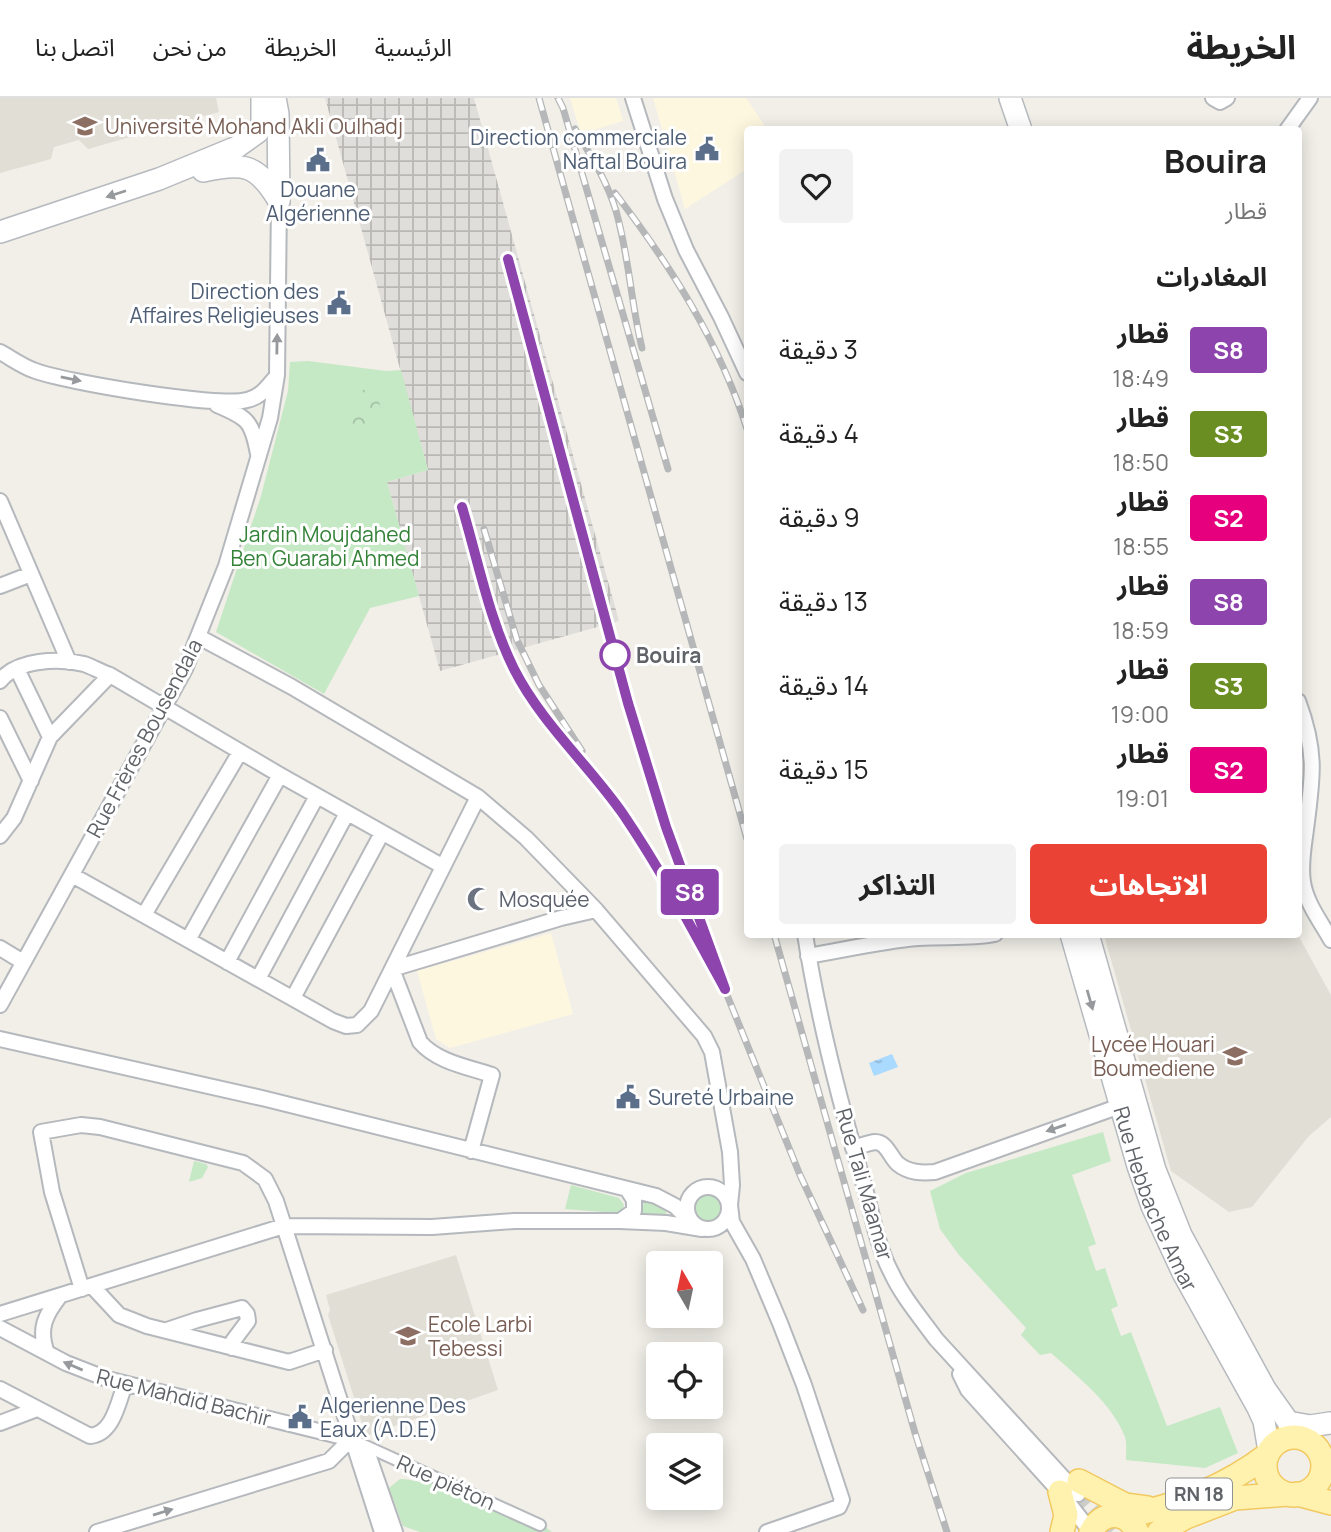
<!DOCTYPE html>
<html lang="ar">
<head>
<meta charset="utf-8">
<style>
  :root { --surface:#fff; --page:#f2f2f2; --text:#222; --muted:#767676; --line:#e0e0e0; --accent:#ea4335 }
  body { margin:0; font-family:Manrope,"Noto Sans Arabic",sans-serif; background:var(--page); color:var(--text); direction:rtl; height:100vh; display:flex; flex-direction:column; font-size:26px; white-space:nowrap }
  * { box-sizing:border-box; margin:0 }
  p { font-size:23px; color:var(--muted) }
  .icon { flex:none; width:38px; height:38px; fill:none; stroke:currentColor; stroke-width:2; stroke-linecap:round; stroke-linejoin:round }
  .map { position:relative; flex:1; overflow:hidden; direction:ltr }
  .details { position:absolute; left:744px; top:28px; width:558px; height:812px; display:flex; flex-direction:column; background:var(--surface); border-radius:7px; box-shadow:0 4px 18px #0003; direction:rtl }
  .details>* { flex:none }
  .badge { padding:0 14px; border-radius:5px; font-size:24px; line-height:46px }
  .needle { width:46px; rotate:351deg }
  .fabs { position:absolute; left:646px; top:1153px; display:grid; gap:14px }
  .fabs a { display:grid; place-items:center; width:77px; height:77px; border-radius:7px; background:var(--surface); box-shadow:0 4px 18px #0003; font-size:35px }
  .map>.badge { position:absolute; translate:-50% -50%; box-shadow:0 0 0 4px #fff }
  h2 { padding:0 35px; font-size:26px; line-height:63px }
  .round { display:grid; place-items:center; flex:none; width:74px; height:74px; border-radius:7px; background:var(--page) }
  .overview { display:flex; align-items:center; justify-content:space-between; height:119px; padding:0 35px }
  h1 { font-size:33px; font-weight:700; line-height:52px }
  .button { display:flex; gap:14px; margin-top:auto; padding:14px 35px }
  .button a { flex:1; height:80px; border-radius:7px; background:var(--accent); color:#fff; font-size:28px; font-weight:700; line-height:80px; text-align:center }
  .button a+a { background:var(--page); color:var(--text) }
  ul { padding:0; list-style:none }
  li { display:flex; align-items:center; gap:21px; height:84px; padding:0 35px }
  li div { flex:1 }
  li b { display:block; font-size:26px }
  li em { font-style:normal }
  li .badge { min-width:77px; font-weight:700; text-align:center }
  header { display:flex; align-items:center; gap:42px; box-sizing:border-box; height:98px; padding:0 35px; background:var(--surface); border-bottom:2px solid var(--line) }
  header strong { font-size:33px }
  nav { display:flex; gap:38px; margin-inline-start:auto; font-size:24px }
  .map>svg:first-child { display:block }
  .commercial { fill:#fef7e0 }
  .industrial { fill:url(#industrial-grid) }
  .education { fill:#e1ded6 }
  .green { fill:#c5e8c5 }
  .forest { fill:url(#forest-crowns) }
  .water { fill:url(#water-ripples) }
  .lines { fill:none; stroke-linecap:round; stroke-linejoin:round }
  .minor-tunnel { stroke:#ccccc8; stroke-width:14; stroke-dasharray:14 7; stroke-linecap:butt }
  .pedestrian-casing { stroke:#b5b8bc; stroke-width:14 }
  .minor-casing { stroke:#b5b8bc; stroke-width:18 }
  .secondary-casing { stroke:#b6babf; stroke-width:24 }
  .primary-casing { stroke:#f2c960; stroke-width:26 }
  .pedestrian { stroke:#fff; stroke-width:10 }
  .minor { stroke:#fff; stroke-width:14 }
  .secondary { stroke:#fff; stroke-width:21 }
  .primary { stroke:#fff2af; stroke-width:23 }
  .rail-casing { stroke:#b6b7b8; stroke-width:7 }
  .rail { stroke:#fff; stroke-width:4.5; stroke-dasharray:13; stroke-linecap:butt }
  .oneway { fill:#979a9d }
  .line-casing { stroke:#fff; stroke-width:16 }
  .line { stroke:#8e44ad; stroke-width:10 }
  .stop-dot { fill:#fff; stroke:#8e44ad; stroke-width:3.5 }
  .labels { text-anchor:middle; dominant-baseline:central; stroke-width:6; stroke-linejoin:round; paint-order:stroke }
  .shield { fill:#fff; stroke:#8f9295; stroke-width:2 }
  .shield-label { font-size:19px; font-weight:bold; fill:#5f6368 }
  .education-label { font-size:21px; fill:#785e54; stroke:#fff; text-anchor:start }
  .service-label { font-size:21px; fill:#4e5e75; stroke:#fff; text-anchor:end }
  .park-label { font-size:21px; fill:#348238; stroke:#fff }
  .stop-label { font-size:21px; font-weight:bold; fill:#5f6368; stroke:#fff; text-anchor:start }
  .street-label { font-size:21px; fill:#5f6368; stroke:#fff }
  .worship-label { font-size:21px; fill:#5b616d; stroke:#fff; text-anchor:start }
</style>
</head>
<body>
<header>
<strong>الخريطة</strong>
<nav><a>الرئيسية</a><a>الخريطة</a><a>من نحن</a><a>اتصل بنا</a></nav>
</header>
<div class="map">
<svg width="1331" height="1434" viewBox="0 0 1331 1434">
  <defs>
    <pattern id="industrial-grid" width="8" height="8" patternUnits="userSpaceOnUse" patternTransform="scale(1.75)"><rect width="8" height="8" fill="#e0deda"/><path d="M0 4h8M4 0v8" fill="none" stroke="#b9b8b5"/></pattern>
    <pattern id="forest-crowns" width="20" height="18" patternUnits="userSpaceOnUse" patternTransform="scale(1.75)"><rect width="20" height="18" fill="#c5e8c5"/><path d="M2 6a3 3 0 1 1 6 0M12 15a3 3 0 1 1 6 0" fill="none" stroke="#a3c0a4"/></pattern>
    <pattern id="water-ripples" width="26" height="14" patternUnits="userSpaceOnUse" patternTransform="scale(1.75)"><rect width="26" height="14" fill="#aadaff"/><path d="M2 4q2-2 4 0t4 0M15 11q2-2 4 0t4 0" fill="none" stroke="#8eb4d2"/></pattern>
  </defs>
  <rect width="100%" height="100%" fill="#f1efe8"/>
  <!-- commercial -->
  <path class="commercial" d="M570,0H616L623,23L581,36Z
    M653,0H746L767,31L747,32V71L685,111Z
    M551,835L573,916L450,950L436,941L417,873Z"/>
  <!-- industrial -->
  <path class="industrial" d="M325,0H474L619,523L440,573L387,384L428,372Z"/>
  <!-- education -->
  <path class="education" d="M0,0H216L219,14L88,51L79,42L54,49L51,61L0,75Z
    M1104,837H1298L1331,897V1019L1309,1038L1252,1109L1229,1114L1171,1073Z
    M456,1157L498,1292L366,1338L328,1217L330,1212L326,1197Z"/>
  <!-- green -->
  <path class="green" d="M308,263L386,273L401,272L428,372L387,384L419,498L370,510L324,596L216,534L261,398L288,293L290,264Z
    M1103,1034L1111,1063L1072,1077L1096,1146L1088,1149L1096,1173L1105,1170L1118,1208L1111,1211L1121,1238L1131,1234L1167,1328L1220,1309L1238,1355L1205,1370L1126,1362C1126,1355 1127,1346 1125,1339C1112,1305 1078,1279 1051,1255L1040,1257L1021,1237L1026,1230L959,1157L940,1131L930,1093L966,1075Z
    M194,1063L206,1066L208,1069L202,1080L189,1084Z
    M571,1087L619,1100L624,1107L622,1113L617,1115L565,1111Z
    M694 1110a14 14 0 1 1 28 0a14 14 0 1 1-28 0Z
    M644,1102L667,1110L666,1116L642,1117Z
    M400,1381C412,1380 418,1387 431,1382L544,1428L552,1434H420L403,1428L389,1390Z"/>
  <!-- forest -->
  <path class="forest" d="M375,289L385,326L354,334L345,297Z"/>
  <!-- water -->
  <path class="water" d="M892,956L898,969L874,978L869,965Z"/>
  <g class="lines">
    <!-- minor-tunnel -->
    <path class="minor-tunnel" d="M1078,1396L1111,1434"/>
    <!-- pedestrian casing -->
    <g class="pedestrian-casing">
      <path id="pedestrian" d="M357,1344L540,1427"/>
    </g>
    <!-- minor casing -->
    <g class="minor-casing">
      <path id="minor" d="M633,0L665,101L686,152L721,219L747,275
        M1213,0L1220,4L1227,0
        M1287,32L1310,0
        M0,254C11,260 22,268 33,272C63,284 220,310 247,302C261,299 267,289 276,279
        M217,307C248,320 252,323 258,356
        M0,403L69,564
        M0,488L31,476
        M199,539L292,589L478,699L526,740L596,812L704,938L712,954L730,1054L732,1087L730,1107L732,1124L753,1161L780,1225L804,1287L842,1402L839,1409L767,1434
        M17,571L50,639
        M0,583C17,561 59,560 84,566C93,569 101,574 110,577L280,677L442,768
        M1298,603C1317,654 1313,678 1306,731C1304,748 1300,767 1303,784C1306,805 1321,824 1331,842
        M0,620L31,683
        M0,738L14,720L50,639L110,577
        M72,777L333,923L346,928L357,927L371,913L478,699
        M144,817L240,654
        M805,836C818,921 840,1005 864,1087C872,1115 877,1148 891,1174C902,1198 920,1219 936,1241L1078,1396
        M188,842L280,677
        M0,850L23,864
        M808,858C844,852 881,843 918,840C944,838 969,841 995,836
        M227,864L317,698
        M258,881L347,715
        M293,900L382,735
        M0,907L185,571L226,468L270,320L277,277L279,103
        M0,941L266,1001L656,1098L675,1108L690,1123
        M853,1050C860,1048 868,1045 875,1044C887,1044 890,1059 898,1066C909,1075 922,1075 935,1074L1120,1008
        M471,1053L492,977C468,969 437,964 420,944L392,871L561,820L596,812
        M687 1110a21 21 0 1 1 42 0a21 21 0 1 1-42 0Z
        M620,1123L634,1113V1102L627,1091
        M92,1188L119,1217L147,1228L289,1264L325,1252
        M82,1191L52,1094L41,1034L81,1027L100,1029L243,1065L265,1081L276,1103L382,1434
        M0,1216L284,1128L432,1129L514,1123H620L666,1125L702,1131
        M0,1230L66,1265L107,1281L351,1341L369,1359L395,1434
        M167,1232L197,1222L242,1210L247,1216L248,1223L233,1243L232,1250
        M47,1255C38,1231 45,1217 60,1198
        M960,1276L968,1292L1060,1394L1091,1434
        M0,1291L90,1338C113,1336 118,1305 125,1286
        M0,1325L37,1311
        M97,1434L329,1363L351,1341"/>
    </g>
    <!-- secondary casing -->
    <g class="secondary-casing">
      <g id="secondary">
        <path d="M275,0L278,16L279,103"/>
        <path d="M1010,0L1021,32"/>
        <path d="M203,73C244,64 257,66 279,103"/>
        <path d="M0,134L159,81L237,49L258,34L262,25V0"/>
        <path id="s1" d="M1071,836L1138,1068L1152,1108L1183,1175L1258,1310L1264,1323L1269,1353"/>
        <path d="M1088,836L1155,1072L1181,1137L1265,1291L1299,1339"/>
        <path d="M1288,1324L1310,1328L1330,1325"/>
      </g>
    </g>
    <!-- primary casing -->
    <g class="primary-casing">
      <path id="primary" d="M1265 1368a29 29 0 1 1 58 0a29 29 0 1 1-58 0Z
        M1079,1383L1125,1407L1147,1410
        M1060,1394L1066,1417L1062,1434
        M1297,1396L1331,1405
        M1123,1419C1176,1408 1224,1390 1267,1357
        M1091,1434C1102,1412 1127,1412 1137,1434
        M1159,1434L1186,1419L1235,1400L1288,1396"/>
    </g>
    <!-- pedestrian -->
    <use href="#pedestrian" class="pedestrian"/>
    <!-- minor -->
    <use href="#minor" class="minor"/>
    <!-- secondary -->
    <use href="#secondary" class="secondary"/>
    <!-- primary -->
    <use href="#primary" class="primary"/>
    <!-- rail casing -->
    <g class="rail-casing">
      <path id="rail" d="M539,0L747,741
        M558,0L563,10L668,371
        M575,31C591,58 607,83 616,113C629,158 631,205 642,250
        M615,95C670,167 719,243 747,331
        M508,161L628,605L666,729L707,842
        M462,409L502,544L515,573L567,649L622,715L697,838L725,892L800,1077L863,1212
        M484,431L517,542L539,587L582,653
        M774,836L915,1335L947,1434"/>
    </g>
    <!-- rail -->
    <use href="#rail" class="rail"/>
  </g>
  <!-- one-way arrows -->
  <defs><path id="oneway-solid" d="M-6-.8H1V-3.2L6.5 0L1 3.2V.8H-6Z" transform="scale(1.75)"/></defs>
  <g class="oneway">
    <use href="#oneway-solid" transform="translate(116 96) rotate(162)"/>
    <use href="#oneway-solid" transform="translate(277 246) rotate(-89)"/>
    <use href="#oneway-solid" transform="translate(71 281) rotate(12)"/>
    <use href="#oneway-solid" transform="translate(1090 902) rotate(74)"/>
    <use href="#oneway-solid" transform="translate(1056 1030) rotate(161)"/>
    <use href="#oneway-solid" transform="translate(73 1268) rotate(-157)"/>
    <use href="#oneway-solid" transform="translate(163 1414) rotate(-17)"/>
  </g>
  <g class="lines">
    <!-- line casing -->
    <g class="line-casing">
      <path id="line" d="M462,409C478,462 489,521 514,571C542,626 589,667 623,716C661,772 693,832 725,891L666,729L628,605L508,161"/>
    </g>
    <!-- line -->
    <use href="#line" class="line"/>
  </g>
  <!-- icons -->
  <defs>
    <g id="university-bare" transform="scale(1.89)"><path d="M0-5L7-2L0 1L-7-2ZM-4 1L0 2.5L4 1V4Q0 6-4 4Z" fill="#8d6e63" stroke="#fff" stroke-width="2.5" paint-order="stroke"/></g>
    <g id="civic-bare" transform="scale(1.89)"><path d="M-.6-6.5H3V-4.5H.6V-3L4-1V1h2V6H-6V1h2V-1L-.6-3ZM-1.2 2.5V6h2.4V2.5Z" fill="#5c6f8a" stroke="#fff" stroke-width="2.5" paint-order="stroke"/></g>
    <g id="mosque-bare" transform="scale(1.89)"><path d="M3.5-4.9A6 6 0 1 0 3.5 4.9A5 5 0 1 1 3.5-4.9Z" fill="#6b7280" stroke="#fff" stroke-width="2.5" paint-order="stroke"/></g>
    <g id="school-bare" transform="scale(1.89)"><path d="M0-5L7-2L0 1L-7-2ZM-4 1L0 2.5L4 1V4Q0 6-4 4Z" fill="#8d6e63" stroke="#fff" stroke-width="2.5" paint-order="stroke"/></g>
  </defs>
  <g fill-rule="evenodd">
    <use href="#university-bare" x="85" y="28"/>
    <use href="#civic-bare" x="707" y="51"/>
    <use href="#civic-bare" x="318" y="62"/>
    <use href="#civic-bare" x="339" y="205"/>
    <use href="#mosque-bare" x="479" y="801"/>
    <use href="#school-bare" x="1235" y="958"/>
    <use href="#civic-bare" x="628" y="999"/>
    <use href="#school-bare" x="408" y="1238"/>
    <use href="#civic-bare" x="300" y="1319"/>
  </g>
  <!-- markers -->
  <circle class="stop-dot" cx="615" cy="557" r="14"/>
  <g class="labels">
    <!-- shield labels -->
    <rect class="shield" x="1166" y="1380.5" width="66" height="31" rx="5"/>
    <g class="shield-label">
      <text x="1199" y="1396">RN 18</text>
    </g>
    <!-- education labels -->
    <g class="education-label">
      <text x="105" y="28">Université Mohand Akli Oulhadj</text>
      <text x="1215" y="946" text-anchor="end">Lycée Houari<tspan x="1215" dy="24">Boumediene</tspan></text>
      <text x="428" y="1226">Ecole Larbi<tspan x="428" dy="24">Tebessi</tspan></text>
    </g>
    <!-- service labels -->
    <g class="service-label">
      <text x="687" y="39">Direction commerciale<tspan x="687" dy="24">Naftal Bouira</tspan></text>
      <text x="318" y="91" text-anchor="middle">Douane<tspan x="318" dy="24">Algérienne</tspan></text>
      <text x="319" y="193">Direction des<tspan x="319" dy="24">Affaires Religieuses</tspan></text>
      <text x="648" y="999" text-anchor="start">Sureté Urbaine</text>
      <text x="320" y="1307" text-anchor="start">Algerienne Des<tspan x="320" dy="24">Eaux (A.D.E)</tspan></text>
    </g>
    <!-- park labels -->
    <g class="park-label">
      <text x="325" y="436">Jardin Moujdahed<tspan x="325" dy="24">Ben Guarabi Ahmed</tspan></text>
    </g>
    <!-- stop labels -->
    <g class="stop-label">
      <text x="636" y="557">Bouira</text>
    </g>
    <!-- street labels -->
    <g class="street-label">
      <text transform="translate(144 640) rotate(-62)">Rue Frères Bousendala</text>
      <text transform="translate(865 1086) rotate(74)">Rue Tali Maamar</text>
      <text stroke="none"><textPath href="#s1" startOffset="278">Rue Hebbache Amar</textPath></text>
      <text transform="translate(184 1299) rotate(14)">Rue Mahdid Bachir</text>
      <text transform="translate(446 1384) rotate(24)">Rue piéton</text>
    </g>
    <!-- worship labels -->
    <g class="worship-label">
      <text x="499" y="801">Mosquée</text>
    </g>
  </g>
</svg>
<div class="fabs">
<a><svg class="needle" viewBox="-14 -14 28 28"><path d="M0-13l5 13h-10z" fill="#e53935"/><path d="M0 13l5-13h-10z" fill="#767676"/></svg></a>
<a><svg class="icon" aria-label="locate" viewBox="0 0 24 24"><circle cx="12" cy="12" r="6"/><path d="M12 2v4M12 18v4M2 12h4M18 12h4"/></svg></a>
<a><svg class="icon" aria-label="layers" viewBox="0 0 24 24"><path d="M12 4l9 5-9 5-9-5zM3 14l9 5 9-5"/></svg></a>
</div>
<b class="badge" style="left:690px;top:794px;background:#8e44ad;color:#fff">S8</b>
<section class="details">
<div class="overview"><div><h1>Bouira</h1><p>قطار</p></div><a class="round"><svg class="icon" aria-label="heart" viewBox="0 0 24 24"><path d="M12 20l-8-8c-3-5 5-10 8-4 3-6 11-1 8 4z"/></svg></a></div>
<h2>المغادرات</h2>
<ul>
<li><span class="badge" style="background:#8e44ad;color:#fff">S8</span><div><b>قطار</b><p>18:49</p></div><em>3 دقيقة</em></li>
<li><span class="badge" style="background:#6b8e23;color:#fff">S3</span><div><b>قطار</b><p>18:50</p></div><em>4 دقيقة</em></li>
<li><span class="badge" style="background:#e6007e;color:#fff">S2</span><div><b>قطار</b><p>18:55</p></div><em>9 دقيقة</em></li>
<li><span class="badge" style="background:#8e44ad;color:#fff">S8</span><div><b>قطار</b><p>18:59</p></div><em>13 دقيقة</em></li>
<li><span class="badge" style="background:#6b8e23;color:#fff">S3</span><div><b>قطار</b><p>19:00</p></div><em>14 دقيقة</em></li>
<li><span class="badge" style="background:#e6007e;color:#fff">S2</span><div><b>قطار</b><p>19:01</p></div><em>15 دقيقة</em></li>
</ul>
<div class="button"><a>الاتجاهات</a><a>التذاكر</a></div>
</section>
</div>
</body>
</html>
